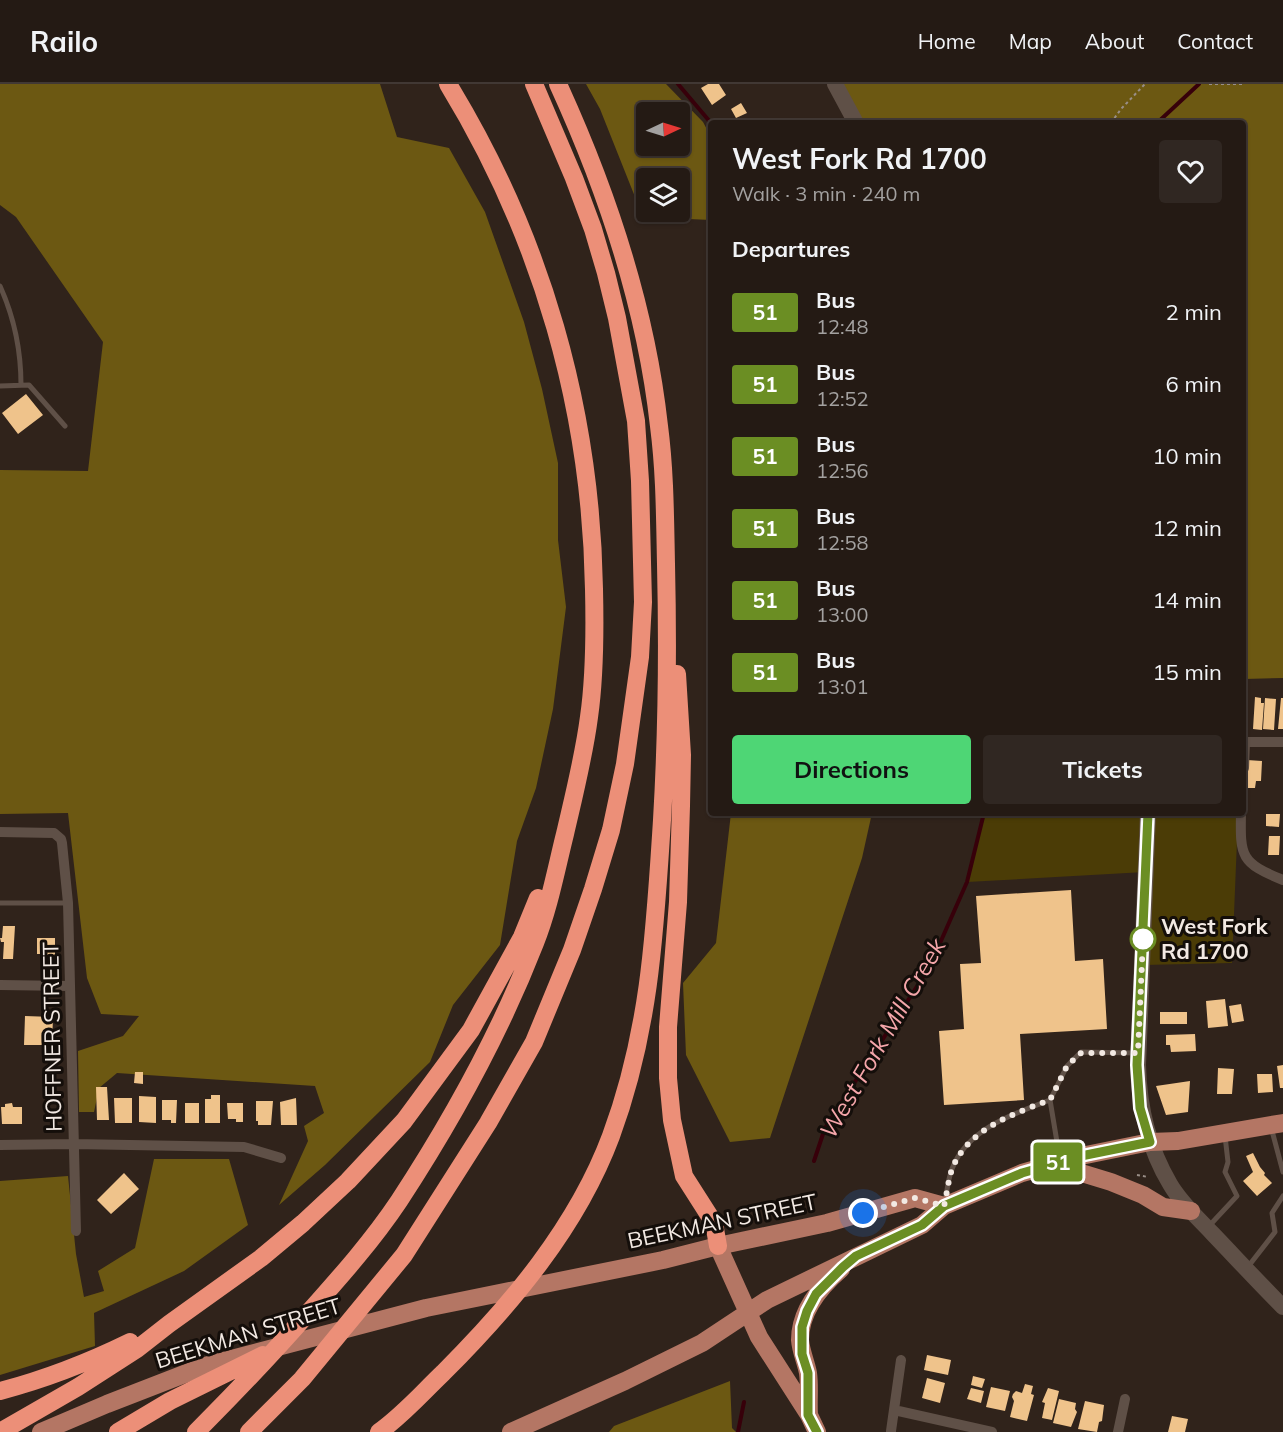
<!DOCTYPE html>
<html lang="en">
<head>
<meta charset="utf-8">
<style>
  :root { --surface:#241a14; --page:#302722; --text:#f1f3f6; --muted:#a3a1a0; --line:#413834; --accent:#4ed675 }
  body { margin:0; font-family:Mulish,sans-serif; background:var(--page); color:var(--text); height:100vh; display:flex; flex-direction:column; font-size:22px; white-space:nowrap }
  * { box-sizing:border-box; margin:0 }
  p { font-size:20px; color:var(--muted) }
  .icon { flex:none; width:33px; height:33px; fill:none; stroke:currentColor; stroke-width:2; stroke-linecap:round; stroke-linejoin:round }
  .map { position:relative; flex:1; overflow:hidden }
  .drawer { position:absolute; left:708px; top:36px; width:538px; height:696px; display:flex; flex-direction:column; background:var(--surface); border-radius:6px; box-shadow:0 2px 4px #0004,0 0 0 2px var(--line) }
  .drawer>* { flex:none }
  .badge { padding:0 12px; border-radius:4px; font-size:21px; line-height:39px }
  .needle { width:39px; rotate:86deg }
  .tools { position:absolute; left:636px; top:18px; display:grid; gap:12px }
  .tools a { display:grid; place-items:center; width:54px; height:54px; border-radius:6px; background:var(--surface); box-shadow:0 2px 4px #0004,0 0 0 2px var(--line); font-size:30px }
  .you { position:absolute; width:30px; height:30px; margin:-15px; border:4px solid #fff; border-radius:50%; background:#1a73e8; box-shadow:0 0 0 9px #1a73e833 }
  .map>.badge { position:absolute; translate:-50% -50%; box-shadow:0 0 0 3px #fff }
  h2 { padding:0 24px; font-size:22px; line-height:54px }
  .round { display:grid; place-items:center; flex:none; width:63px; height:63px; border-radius:6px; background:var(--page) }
  .summary { display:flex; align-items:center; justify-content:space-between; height:102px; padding:0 24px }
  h1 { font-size:28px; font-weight:700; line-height:45px }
  .button { display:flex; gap:12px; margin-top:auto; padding:12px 24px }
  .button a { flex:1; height:69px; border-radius:6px; background:var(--accent); color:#111; font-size:24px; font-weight:700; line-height:69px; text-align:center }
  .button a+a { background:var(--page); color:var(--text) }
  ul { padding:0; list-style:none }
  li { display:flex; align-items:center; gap:18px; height:72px; padding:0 24px }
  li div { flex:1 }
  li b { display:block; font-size:22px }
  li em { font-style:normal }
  li .badge { min-width:66px; font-weight:700; text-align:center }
  header { display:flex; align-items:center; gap:36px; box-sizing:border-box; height:84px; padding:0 30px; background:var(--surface); border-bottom:2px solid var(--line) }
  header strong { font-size:28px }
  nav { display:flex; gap:33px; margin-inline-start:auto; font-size:21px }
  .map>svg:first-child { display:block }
  .green { fill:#4b3c06 }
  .forest { fill:#6c5812; fill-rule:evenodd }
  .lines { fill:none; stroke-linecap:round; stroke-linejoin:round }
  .stream { stroke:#37000a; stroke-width:4 }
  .building { fill:#efc38b }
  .path { stroke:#998e87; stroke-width:2; stroke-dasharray:3 3; stroke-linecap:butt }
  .lane { stroke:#5f5047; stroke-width:5 }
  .street { stroke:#5f5047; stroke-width:10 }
  .secondary { stroke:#5f5047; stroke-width:16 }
  .primary { stroke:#b47664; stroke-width:18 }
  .highway { stroke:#ec8f78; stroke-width:18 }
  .line-casing { stroke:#fff; stroke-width:14 }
  .line { stroke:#6b8e23; stroke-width:9 }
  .walk { stroke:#f2e9e3; stroke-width:6; stroke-dasharray:0 10.8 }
  .stop-dot { fill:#fff; stroke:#6b8e23; stroke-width:3 }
  .labels { text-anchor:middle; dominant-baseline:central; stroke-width:6; stroke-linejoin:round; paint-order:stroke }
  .stop-label { font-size:22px; font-weight:bold; fill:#f2e9e3; stroke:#140e0a; text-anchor:start }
  .street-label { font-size:22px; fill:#f2e9e3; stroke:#140e0a }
  .water-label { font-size:24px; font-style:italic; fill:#f5a6aa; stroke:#140e0a }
</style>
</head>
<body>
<header>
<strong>Railo</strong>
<nav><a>Home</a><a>Map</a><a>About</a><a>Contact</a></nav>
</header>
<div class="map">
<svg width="1283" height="1348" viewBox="0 0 1283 1348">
  <rect width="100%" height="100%" fill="#30231b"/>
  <!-- green -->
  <path class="green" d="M984,729H1176L1238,732L1232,879L1143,881L1145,788L967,798Z"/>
  <!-- forest -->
  <path class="forest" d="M0,0H380L397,53L449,64L485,128L524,238L542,305L558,379V456L566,523L553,625L536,704L517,757L500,861L453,921L430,978L325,1081L279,1121L308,1057L304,1042L324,1029L315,1002L117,989L99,1004L94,1028H79L78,967L123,952L139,932L101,930L87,894L68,729L0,730V386L88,387L103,258L16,133L0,121Z
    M586,0H666L703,38L711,53V136L643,133L600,25ZM680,28V62H646V28ZM680,94V128H646V94Z
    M835,0H1283V594L1244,595V39H856Z
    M731,729H872L862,774L770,1054L730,1058L686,971L683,899L716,859Z
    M154,1075H229L248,1141L184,1187L94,1229L95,1262L0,1291V1097L68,1092L76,1170L84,1213L104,1207L98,1187L135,1164Z
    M730,1297L732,1344L736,1348H609L614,1342Z"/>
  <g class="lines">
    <!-- stream -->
    <path class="stream" d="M678,0L711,39
      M1157,39L1199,0
      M814,1077L825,1044L929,884L967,798L984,729
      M738,1348L744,1318"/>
  </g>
  <!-- building -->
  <path class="building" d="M708,0H719L726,11L712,21L701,4Z
    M741,19L747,29L736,34L731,25Z
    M26,310L43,331L18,350L2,329Z
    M1255,613L1261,614V619H1264L1262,646L1253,645Z
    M1265,614L1276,615L1274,646L1263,645Z
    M1281,614H1283V645H1278Z
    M1247,676L1262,677L1261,697H1256L1255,704H1246Z
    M1266,730H1280L1279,743L1266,742Z
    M1269,752H1280L1279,771H1268Z
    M1071,806L1075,877L1103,875L1107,945L1020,950L1024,1016L944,1021L939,947L964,945L960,880L981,879L976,812Z
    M3,842H15L13,875H3L4,858H1L0,854H2Z
    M37,854H55V878L44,879V870H37Z
    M1225,915L1228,942L1208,944L1206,917Z
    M1241,920L1244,937L1232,939L1229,922Z
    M1160,928H1187V940H1160Z
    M25,932L53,933L52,961H24Z
    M1195,950L1196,967L1171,968L1170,961H1166V951Z
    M1283,981V1004H1280L1277,982Z
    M1218,984L1234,985L1232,1010H1217Z
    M135,988H143V1000L134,999Z
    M1257,990H1272L1273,1008L1258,1009Z
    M1190,997L1188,1028L1166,1031L1156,1002Z
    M96,1003H107L109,1036H97Z
    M211,1011H220V1039H205V1015H211Z
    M139,1012L156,1013V1039L139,1038Z
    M114,1014H132V1039H115Z
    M296,1014L297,1041H281L280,1018Z
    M162,1016H177L176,1039H171V1036H162Z
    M256,1017H273L271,1041H258V1037H256Z
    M12,1019L13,1023H22V1040H2L1,1023H5V1020Z
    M185,1019H199V1039H185Z
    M227,1019H243V1038H236V1035H228Z
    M1253,1069L1260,1083L1265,1089L1264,1091L1272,1099L1257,1112L1243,1097L1253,1088L1246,1072Z
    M124,1089L139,1105L111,1130L97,1116Z
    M927,1271L951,1276L948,1291L924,1286Z
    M973,1292L985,1295L982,1304L971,1301Z
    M927,1294L945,1299L940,1319L922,1314Z
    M1025,1300L1033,1302L1031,1310L1034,1311L1027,1337L1010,1333L1014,1317L1012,1313L1013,1310L1016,1307L1022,1309Z
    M991,1303L1010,1307L1005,1327L986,1323Z
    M971,1304L984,1307L981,1319L967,1315Z
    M1048,1304L1059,1307L1052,1336L1042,1334L1045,1319L1042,1318Z
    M1059,1315L1076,1319L1075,1325L1077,1328L1071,1343L1053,1339Z
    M1085,1317L1104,1321L1102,1337L1099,1338L1097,1348L1078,1345Z
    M1172,1332L1188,1335L1185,1348H1168Z"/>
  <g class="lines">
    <!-- path -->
    <path class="path" d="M1209,0H1245
      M1111,39L1121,25L1145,0
      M1137,1091L1148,1093"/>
    <!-- lane -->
    <path class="lane" d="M0,202C14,233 21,267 21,301
      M0,302L29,301L65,342
      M0,819H67
      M1050,1016L1057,1058L1051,1076
      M1271,1043L1283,1088
      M945,1118C947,1107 948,1095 952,1085C967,1045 1013,1030 1050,1016L1067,982L1081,968L1136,969
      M1209,1142L1237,1112L1225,1088L1228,1078L1225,1052
      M1247,1184L1275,1148L1272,1129L1283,1112"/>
    <!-- street -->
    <path class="street" d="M1244,658H1283
      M1244,684L1245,658
      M1241,729C1240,773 1241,779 1283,796
      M0,748L54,749L61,755L62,759L68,819L76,1147
      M0,901L70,902
      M0,1061L73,1060L244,1063L281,1074
      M894,1326L992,1348
      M891,1347L901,1276
      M1118,1348L1125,1315"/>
    <!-- secondary -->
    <path class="secondary" d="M835,0L856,39
      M1148,729L1138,981C1139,1024 1148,1063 1170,1100C1181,1119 1198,1134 1212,1149C1236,1174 1259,1199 1283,1223"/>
    <!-- primary -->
    <path class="primary" d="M1052,1080L1111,1098L1143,1111L1163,1123L1191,1127
      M718,1162L759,1253L809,1331L817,1348
      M809,1331C808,1317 810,1302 808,1289C806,1278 801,1268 800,1256C800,1227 820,1203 841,1185
      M41,1348L107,1320L205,1282L426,1224L663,1176L718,1162L827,1139L915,1114L944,1122
      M511,1348L625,1297L702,1259L767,1216L922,1141L944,1122L1022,1089L1081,1072L1150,1058L1178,1057L1283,1039"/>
    <!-- highway -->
    <path class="highway" d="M677,590L682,671L681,722L678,818L668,943V994L672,1036L684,1092L714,1139L718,1162
      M0,1307C46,1295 87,1279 130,1258
      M0,1348L78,1303L137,1265L169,1240L261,1174L303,1139L348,1097L404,1037L471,946L522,853L538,814
      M118,1348L170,1317L263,1271
      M196,1348C235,1309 273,1269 309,1228C341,1192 373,1156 399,1117C452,1036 500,949 535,859C549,824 556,786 565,750C574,711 584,672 589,633C595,591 595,547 594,505C591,325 542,154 448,0
      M249,1348L302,1295L404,1171L488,1039L534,958L572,866L593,805L611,746L625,680L640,573L643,518L640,397L636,337L617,234L606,189L593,145L574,94L534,0
      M379,1348C403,1331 422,1309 443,1289C511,1221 577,1143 611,1052C650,947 655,846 662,736C667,651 668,566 666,480C665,434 665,388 659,342C646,224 607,107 558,0"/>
  </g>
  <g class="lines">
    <!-- line casing -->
    <g class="line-casing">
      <path id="line" d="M817,1348L808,1331V1289L802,1270V1243L807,1227L816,1210L843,1183L856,1172L922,1141L944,1122L1022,1089L1081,1072L1150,1058L1140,1024L1137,981L1148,729"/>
    </g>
    <!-- line -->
    <use href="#line" class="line"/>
    <!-- walk -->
    <path class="walk" d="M863,1129L915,1114L944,1122C947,1110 948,1097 952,1085C968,1045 1013,1030 1050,1016L1067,982L1081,969H1138L1143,855"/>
  </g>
  <!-- markers -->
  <circle class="stop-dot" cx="1143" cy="855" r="12"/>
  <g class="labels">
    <!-- stop labels -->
    <g class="stop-label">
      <text x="1161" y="842">West Fork<tspan x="1161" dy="25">Rd 1700</tspan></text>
    </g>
    <!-- street labels -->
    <g class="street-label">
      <text transform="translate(52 953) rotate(-91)">HOFFNER STREET</text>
      <text transform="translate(722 1137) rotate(-12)">BEEKMAN STREET</text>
      <text transform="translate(248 1249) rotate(-17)">BEEKMAN STREET</text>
    </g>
    <!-- water labels -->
    <g class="water-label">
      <text transform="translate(882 954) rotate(-60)">West Fork Mill Creek</text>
    </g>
  </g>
</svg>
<div class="tools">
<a><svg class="needle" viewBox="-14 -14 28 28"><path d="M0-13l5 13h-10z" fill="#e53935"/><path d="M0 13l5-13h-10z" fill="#a3a1a0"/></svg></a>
<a><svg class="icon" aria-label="layers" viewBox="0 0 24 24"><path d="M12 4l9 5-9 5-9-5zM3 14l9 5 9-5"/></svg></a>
</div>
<div class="you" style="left:863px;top:1129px"></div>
<b class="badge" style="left:1058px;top:1078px;background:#6b8e23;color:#fff">51</b>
<section class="drawer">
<div class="summary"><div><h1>West Fork Rd 1700</h1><p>Walk · 3 min · 240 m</p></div><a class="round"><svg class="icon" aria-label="heart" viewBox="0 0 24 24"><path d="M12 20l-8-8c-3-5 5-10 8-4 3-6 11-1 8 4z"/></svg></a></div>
<h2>Departures</h2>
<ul>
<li><span class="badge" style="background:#6b8e23;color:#fff">51</span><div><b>Bus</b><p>12:48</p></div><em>2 min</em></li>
<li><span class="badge" style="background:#6b8e23;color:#fff">51</span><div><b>Bus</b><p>12:52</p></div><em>6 min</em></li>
<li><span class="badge" style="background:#6b8e23;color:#fff">51</span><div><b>Bus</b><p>12:56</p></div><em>10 min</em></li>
<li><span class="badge" style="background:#6b8e23;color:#fff">51</span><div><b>Bus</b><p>12:58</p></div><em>12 min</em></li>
<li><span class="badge" style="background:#6b8e23;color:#fff">51</span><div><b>Bus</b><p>13:00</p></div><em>14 min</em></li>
<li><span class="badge" style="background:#6b8e23;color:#fff">51</span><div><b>Bus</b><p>13:01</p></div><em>15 min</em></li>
</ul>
<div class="button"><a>Directions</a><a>Tickets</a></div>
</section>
</div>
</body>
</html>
